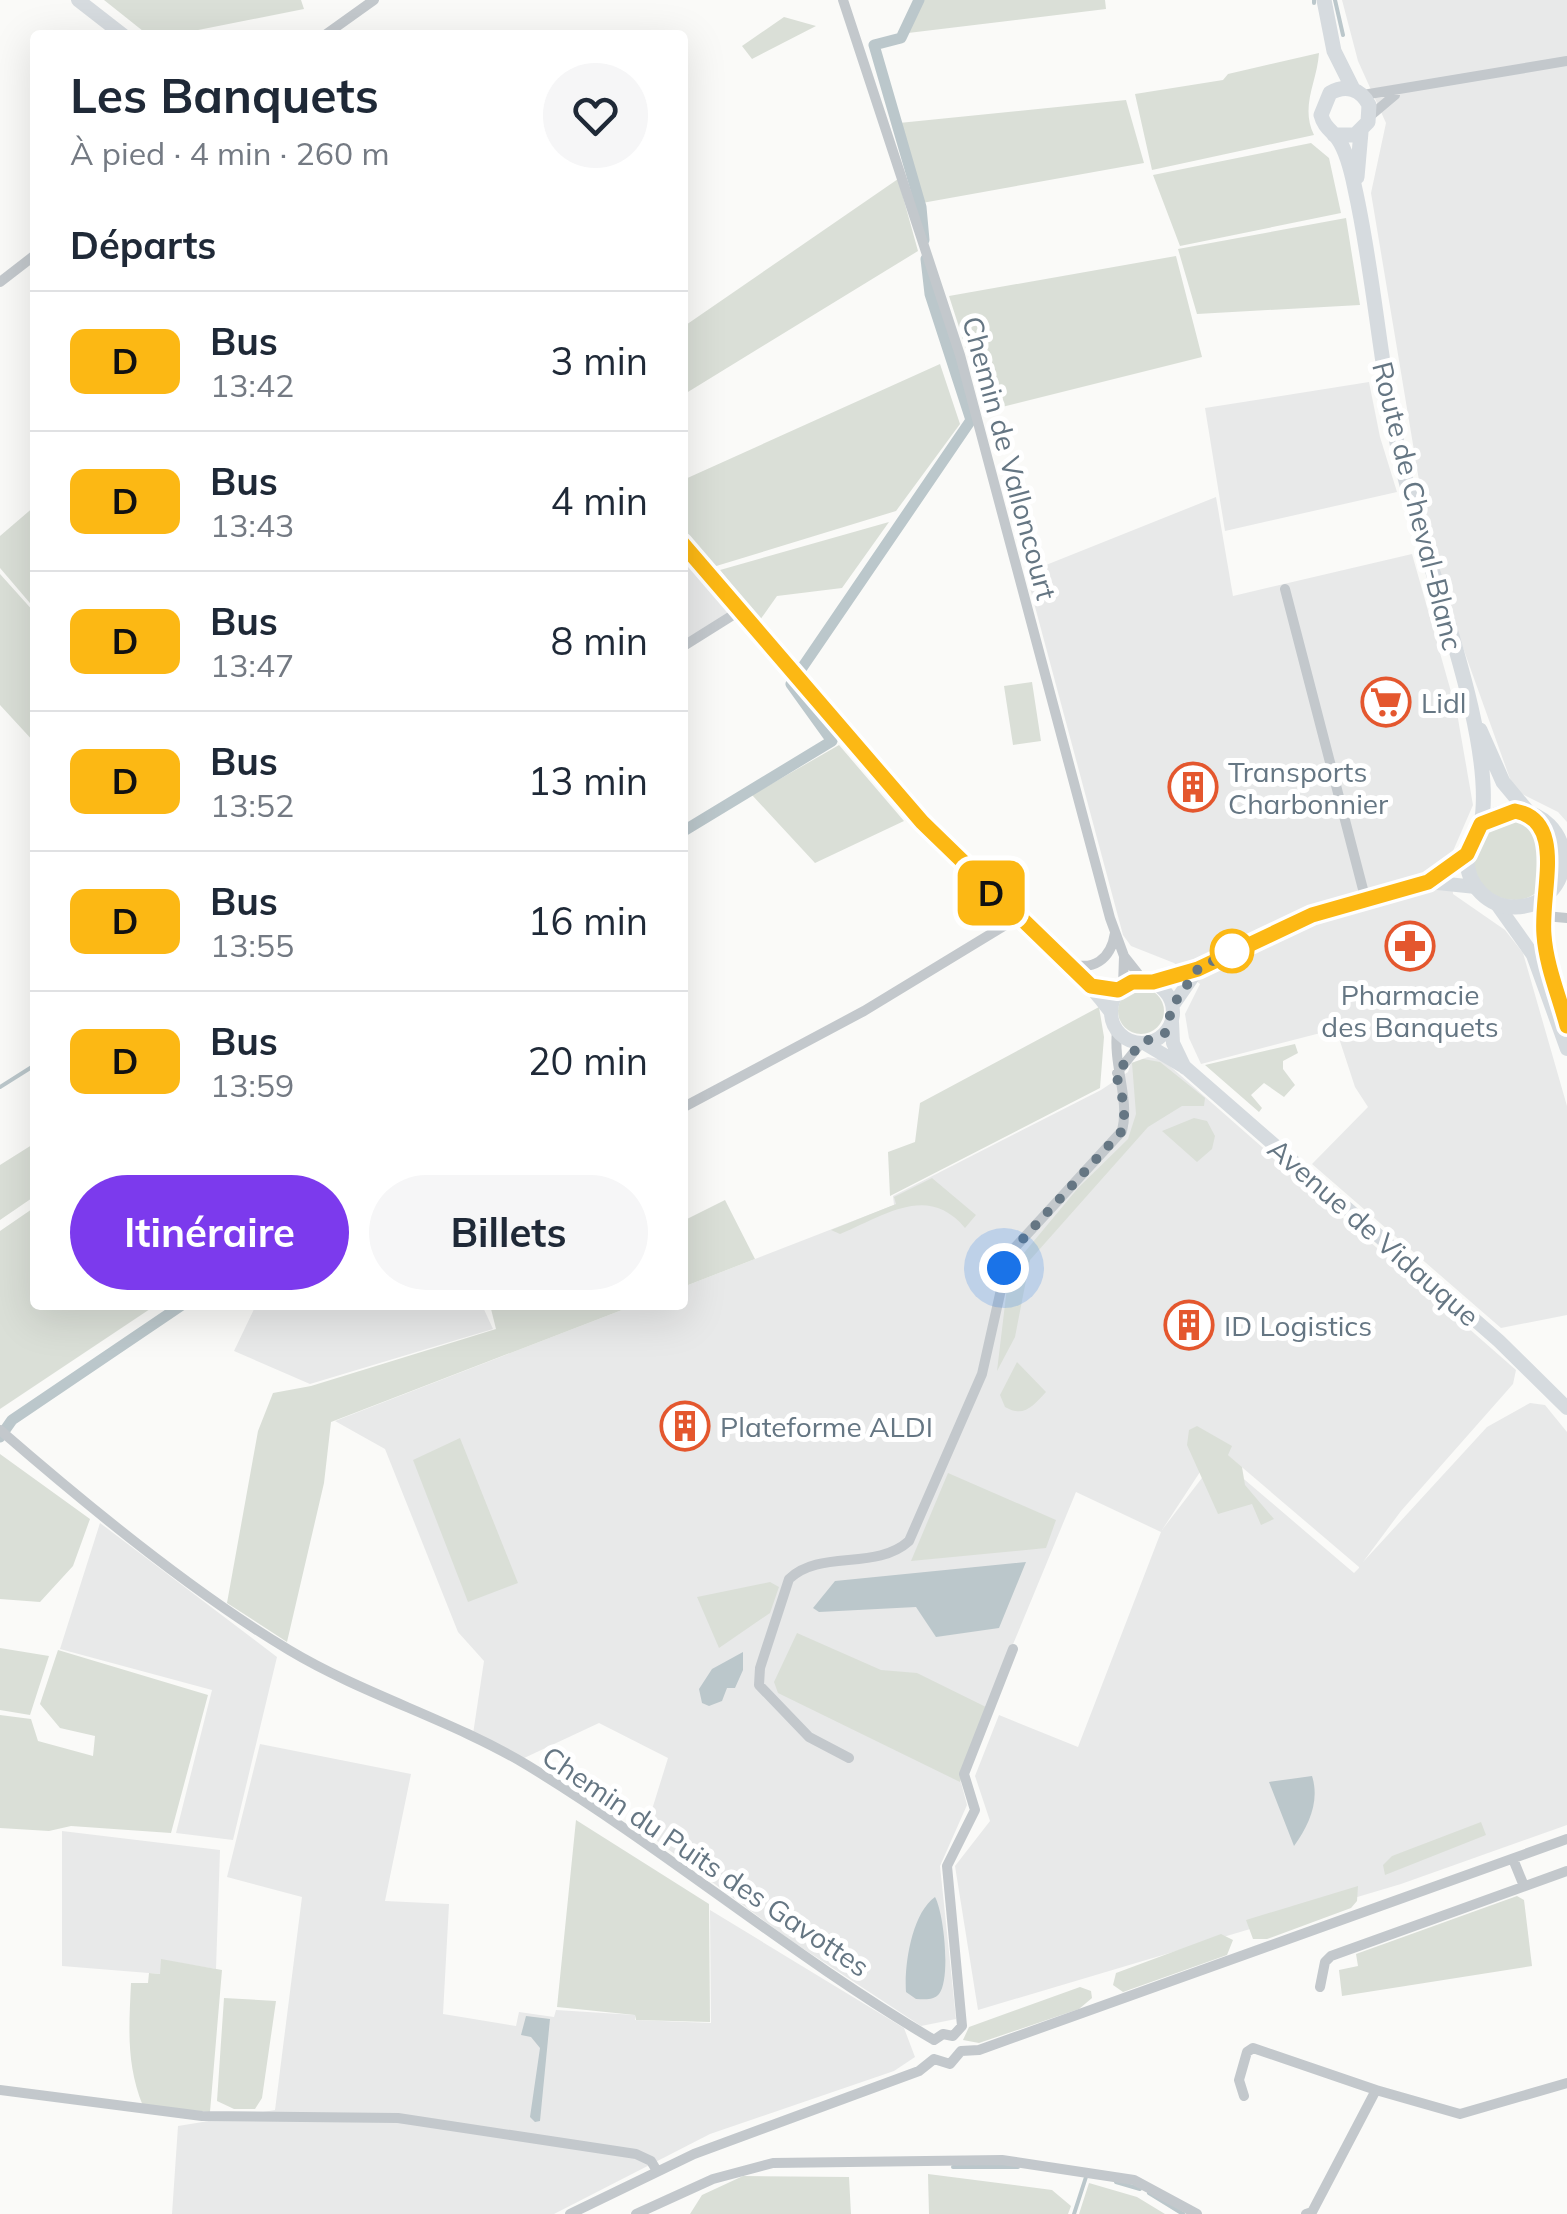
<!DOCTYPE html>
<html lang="fr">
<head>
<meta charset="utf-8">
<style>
  :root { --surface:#fff; --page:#f6f6f7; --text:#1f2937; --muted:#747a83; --line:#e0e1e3; --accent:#7c3aed }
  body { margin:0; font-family:Mulish,sans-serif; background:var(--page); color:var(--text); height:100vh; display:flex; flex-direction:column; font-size:38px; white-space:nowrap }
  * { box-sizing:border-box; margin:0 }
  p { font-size:32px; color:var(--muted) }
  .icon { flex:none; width:55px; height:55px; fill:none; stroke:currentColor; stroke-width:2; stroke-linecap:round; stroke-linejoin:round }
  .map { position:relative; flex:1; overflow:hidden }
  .sheet { position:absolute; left:30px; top:30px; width:658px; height:1280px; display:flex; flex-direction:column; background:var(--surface); border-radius:10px; box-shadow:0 10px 40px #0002 }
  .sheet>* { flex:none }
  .badge { padding:0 20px; border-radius:15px; font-size:35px; line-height:65px }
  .you { position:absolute; width:50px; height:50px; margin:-25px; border:8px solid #fff; border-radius:50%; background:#1a73e8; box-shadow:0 0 0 15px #1a73e833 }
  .map>.badge { position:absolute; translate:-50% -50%; box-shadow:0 0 0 5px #fff }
  h2 { padding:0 40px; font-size:38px; line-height:90px }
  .round { display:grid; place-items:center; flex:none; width:105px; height:105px; border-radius:52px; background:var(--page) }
  .summary { display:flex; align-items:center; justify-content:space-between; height:170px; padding:0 40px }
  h1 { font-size:48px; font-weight:700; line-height:75px }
  .action { display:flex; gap:20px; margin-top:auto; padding:20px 40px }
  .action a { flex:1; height:115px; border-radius:60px; background:var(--accent); color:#fff; font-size:40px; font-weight:700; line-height:115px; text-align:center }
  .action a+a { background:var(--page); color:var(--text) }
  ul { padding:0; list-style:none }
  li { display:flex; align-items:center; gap:30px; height:140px; padding:0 40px; border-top:2px solid var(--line) }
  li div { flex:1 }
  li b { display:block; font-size:38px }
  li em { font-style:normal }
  li .badge { min-width:110px; font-weight:700; text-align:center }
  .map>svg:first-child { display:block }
  .built { fill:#e8e9e9; fill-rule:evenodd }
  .green { fill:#dadfd7 }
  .water { fill:#bbc7cb }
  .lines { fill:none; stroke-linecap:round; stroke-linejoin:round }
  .stream { stroke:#bbc7cb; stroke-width:4 }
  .canal { stroke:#bbc7cb; stroke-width:11 }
  .street { stroke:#c3c8cc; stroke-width:10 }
  .secondary { stroke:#d6dbdf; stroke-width:14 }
  .primary { stroke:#d6dbdf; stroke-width:15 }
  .line-casing { stroke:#fff; stroke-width:22 }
  .line { stroke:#fcb814; stroke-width:15 }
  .walk { stroke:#657683; stroke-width:10; stroke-dasharray:0 18 }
  .stop-dot { fill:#fff; stroke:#fcb814; stroke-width:5 }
  .labels { text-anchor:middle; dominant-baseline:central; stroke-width:10; stroke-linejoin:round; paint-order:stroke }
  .street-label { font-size:28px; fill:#657683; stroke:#fff }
  .poi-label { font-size:28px; fill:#657683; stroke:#fff; text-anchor:start }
</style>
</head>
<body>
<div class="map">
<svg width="1567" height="2214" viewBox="0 0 1567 2214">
  <rect width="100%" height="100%" fill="#fafaf8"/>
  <!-- built -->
  <path class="built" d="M1342,0H1567V822L1558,812L1514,790L1433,564L1371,193L1386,123L1358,61Z
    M1369,382L1380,437L1397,492L1225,531L1205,408Z
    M1216,497L1233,596L1412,554L1457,713L1473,805L1450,858L1453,894L1505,930L1523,953L1567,1106V1315L1501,1328L1312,1164L1368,1107L1355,1087L1336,1029L1201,1064L1189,1038L1185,1014L1200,984L1174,963L1131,946L1123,935L1026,573Z
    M682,558L730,612L682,642Z
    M1148,1057L1163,1060L1516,1370L1513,1384L1401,1511L1363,1562L1487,1427L1530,1403L1545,1405L1567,1432V1825L1401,1884L978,2010L955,1866L990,1821L975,1776L999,1715L1078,1747L1161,1532L1076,1492L959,1775L967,1805L940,1866L956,2019L921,2026L790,1940L645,1832L668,1758L599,1723L522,1759L473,1734L484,1661L458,1632L385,1449L335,1421L635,1305H682L683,1287L894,1205L893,1196L1101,1090L1128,1072L1131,1063ZM1217,1446L1359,1567V1568L1354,1573L1218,1457L1162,1530Z
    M256,1305H482L493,1329L310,1384L234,1351Z
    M100,1523L277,1657L233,1840L176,1833L212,1690L60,1649Z
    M260,1744L411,1774L385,1901L449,1904L443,2014L516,2026L519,2012L554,2017L556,2010L635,2015V2020L711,2023L710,1910L904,2028L915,2057L894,2071L710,2134L554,2214H172L178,2126L275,2110L302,1897L227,1877Z
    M62,1831L220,1850L216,1969L162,1960L161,1974L62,1966Z"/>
  <!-- green -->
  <path class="green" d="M104,0H301L304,9L173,35H148Z
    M923,0H1105L1106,9L908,33Z
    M784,17L816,26L752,59L742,46Z
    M1319,53C1317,83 1300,106 1314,135L1152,170L1135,94L1223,80L1228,74Z
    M1126,100L1144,163L922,203L899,123Z
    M1311,143L1329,158L1341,213L1180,246L1153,175Z
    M898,179L918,251L683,395V327Z
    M1346,218L1360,305L1197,314L1178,249Z
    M1176,256L1202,357L986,411L949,296Z
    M940,364L960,424L896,511L713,567L683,532V480Z
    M35,506V609L0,568V536Z
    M889,522L842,588L777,596L760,620L720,570Z
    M0,574L35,613V743L0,705Z
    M1032,682L1041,741L1013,745L1004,686Z
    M839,745L904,821L815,863L752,795Z
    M1474 860a40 40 0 1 1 80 0a40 40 0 1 1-80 0Z
    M1118 1011a23 23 0 1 1 46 0a23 23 0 1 1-46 0Z
    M1099,1007L1104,1037L1100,1088L890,1196L888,1152L915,1142L920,1103Z
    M1295,1044L1298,1053L1283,1061V1069L1295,1085L1284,1097L1264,1083L1251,1095L1262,1108L1259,1112L1205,1065Z
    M1143,1059L1160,1062L1205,1098L1204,1106H1182L1148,1127L1030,1260L1015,1337L997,1371L1009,1271L1078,1188L1128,1139L1136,1114L1132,1063Z
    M1194,1118L1207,1121L1215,1136L1212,1149L1197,1162L1162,1131Z
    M35,1143V1196L0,1220V1165Z
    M932,1178L976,1215L965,1228C927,1183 885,1216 840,1234L831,1230L896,1204L894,1197Z
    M725,1200L755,1259L683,1287V1221Z
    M35,1207V1305H156L0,1409V1231Z
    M490,1305H635L331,1422L324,1483L287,1642L227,1603L258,1431L273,1393L311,1386L496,1329Z
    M1017,1362L1046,1392C1033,1406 1024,1418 1005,1407L1000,1395Z
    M1197,1426L1232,1446L1228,1455L1242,1467L1245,1485L1274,1519L1261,1525L1252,1504L1218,1514L1187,1445L1189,1430Z
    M460,1438L518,1583L468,1602L413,1460Z
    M0,1454L90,1519L73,1566L40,1602L0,1599Z
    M948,1473L1056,1520L1046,1548L911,1561Z
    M770,1582L779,1587L770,1613L719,1648L697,1597Z
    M797,1633L881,1670L917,1673L986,1707L960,1782L778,1693L774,1682Z
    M0,1648L49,1656L30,1715L0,1710Z
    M58,1650L208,1695L171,1833L71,1826L49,1831L0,1828V1715L31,1719L38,1741L93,1756L95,1736L60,1728L40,1704Z
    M576,1820L709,1904L710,2022L636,2020L635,2015L557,2007Z
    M1481,1822L1486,1835L1385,1875L1383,1865L1392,1856Z
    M1358,1886L1357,1901L1351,1908L1267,1939H1253L1246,1920Z
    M1517,1896L1524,1900L1532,1966L1342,1996L1339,1970L1358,1966L1356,1954Z
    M1221,1934L1233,1940L1227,1955L1123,1992L1113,1985L1116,1973Z
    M161,1959L222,1970L210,2112L143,2106C126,2064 129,2028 131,1983H148L149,1973L160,1974Z
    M1080,1987L1091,1991L1092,1998L1079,2009L979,2043L963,2040L969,2027Z
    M224,1998L276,2001L262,2098L255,2109H234L217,2101Z
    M928,2174L1052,2190L1071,2206L1068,2214H929Z
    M743,2176L849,2177L851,2214H690L702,2195Z
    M1089,2183L1137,2197L1165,2214H1079Z"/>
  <!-- water -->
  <path class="water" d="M1026,1562L999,1628L936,1637L916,1607L819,1612L813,1608L835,1581Z
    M743,1652V1670L735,1688H727L722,1701L709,1706L702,1703L699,1689L712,1669Z
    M1312,1776C1320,1801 1309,1825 1294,1846L1269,1782Z
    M935,1897C944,1913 951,1979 939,1994C933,2001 924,1999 916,1999L906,1992C904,1965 912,1913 935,1897Z
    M526,2016L550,2019L540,2121L535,2122L530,2117L540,2048L531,2037L521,2035Z"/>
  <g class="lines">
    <!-- stream -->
    <path class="stream" d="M1314,0V3
      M1335,0L1343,35
      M0,1087L35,1065
      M953,2167H1018
      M1116,2182L1140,2189
      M1149,2193L1183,2214
      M1074,2214L1086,2177"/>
    <!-- canal -->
    <path class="canal" d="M919,0L901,38L874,45L921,207L924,240
      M682,832L832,741L791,684L971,420L930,294L926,259
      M0,1437L12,1420L182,1305"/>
    <!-- street -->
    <path class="street" d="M843,0L960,355L1110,918L1124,956L1143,980
      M325,35L374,0
      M1363,95L1567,61
      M1370,116L1395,95
      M0,282L35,255
      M1285,589L1365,897
      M682,647L741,610
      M1545,916L1567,918
      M1067,962C1093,973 1111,959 1115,933
      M1123,986L1124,957
      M1117,1073L1141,1043
      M682,1108L864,1011L1017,918
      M0,1430C84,1503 193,1593 289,1650C364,1695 452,1720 527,1765C667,1850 793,1957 934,2040
      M849,1758L809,1737L759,1685L760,1668L789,1579C820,1549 876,1571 909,1541L982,1374L1009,1254L1122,1131C1130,1099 1113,1065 1117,1031
      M1513,1859L1524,1886
      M1320,1987L1325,1962L1331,1956L1567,1871
      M934,2040L943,2034L953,2036L962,2026L947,1866L975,1810L964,1774L1013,1649
      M961,2051L979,2050L1567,1839
      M934,2059L950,2064L961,2051
      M0,2090L202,2116L398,2118L636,2154L651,2161L657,2171
      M1244,2096L1239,2080L1247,2052L1253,2048L1376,2090
      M570,2214L694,2154L919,2071L934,2059
      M636,2214L713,2179L773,2163L1002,2160L1134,2180L1197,2214
      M1306,2214L1312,2212L1376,2090L1460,2114L1567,2083"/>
    <!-- secondary -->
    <path class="secondary" d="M78,0L123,35
      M682,543C773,647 858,755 953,855C1003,909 1066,952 1110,1011
      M1429,882L1467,854
      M1549,894L1544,935L1557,991
      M1496,903L1533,955L1567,1049
      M1111 1012a31 31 0 1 1 62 0a31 31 0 1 1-62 0Z
      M1153,982L1198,969L1288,924L1355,900L1428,882L1476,887
      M1173,1005L1198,969
      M1172,1022L1173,1043L1185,1068
      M1144,1043L1186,1068L1499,1341L1567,1408"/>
    <!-- primary -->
    <path class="primary" d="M1324,0L1334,51L1353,89
      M1334,135H1355L1368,122L1369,105C1361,89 1346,84 1330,93L1321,115C1324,127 1331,130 1338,139C1347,152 1352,174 1355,189C1375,279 1380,371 1401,461C1421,552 1498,740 1481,824
      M1357,177L1361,132
      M1480,730L1503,782L1528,812
      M1467 859a48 48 0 1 1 96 0a48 48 0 1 1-96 0Z"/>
  </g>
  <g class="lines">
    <!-- line casing -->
    <g class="line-casing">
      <path id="line" d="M682,543L922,822L1091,986L1118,990L1132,982H1153L1198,969L1312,915L1428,882L1467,854L1481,824L1515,811C1567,821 1540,891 1544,935C1546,965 1559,996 1567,1026"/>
    </g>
    <!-- line -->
    <use href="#line" class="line"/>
    <!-- walk -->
    <path class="walk" d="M1004,1268L1009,1254L1122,1131L1125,1108L1116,1074L1141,1043L1165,1033L1173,1005L1198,969L1232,951"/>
  </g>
  <!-- icons -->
  <defs>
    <g id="supermarket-ring" transform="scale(2.5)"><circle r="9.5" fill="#fff" stroke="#e4572e" stroke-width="1.5"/><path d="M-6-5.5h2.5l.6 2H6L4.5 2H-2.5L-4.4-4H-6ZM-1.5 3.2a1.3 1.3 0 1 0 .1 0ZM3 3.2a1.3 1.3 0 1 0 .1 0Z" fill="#e4572e"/></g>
    <g id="building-ring" transform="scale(2.5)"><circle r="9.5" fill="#fff" stroke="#e4572e" stroke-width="1.5"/><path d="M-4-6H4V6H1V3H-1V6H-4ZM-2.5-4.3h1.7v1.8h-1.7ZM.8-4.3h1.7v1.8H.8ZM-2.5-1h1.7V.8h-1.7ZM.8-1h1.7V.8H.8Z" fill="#e4572e"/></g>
    <g id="pharmacy-ring" transform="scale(2.5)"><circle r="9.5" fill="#fff" stroke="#e4572e" stroke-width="1.5"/><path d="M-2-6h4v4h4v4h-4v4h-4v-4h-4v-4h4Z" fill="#e4572e"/></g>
  </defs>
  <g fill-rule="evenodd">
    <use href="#supermarket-ring" x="1386" y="702"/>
    <use href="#building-ring" x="1193" y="787"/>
    <use href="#pharmacy-ring" x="1410" y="946"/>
    <use href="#building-ring" x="1189" y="1325"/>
    <use href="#building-ring" x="685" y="1426"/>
  </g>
  <!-- markers -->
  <circle class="stop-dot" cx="1232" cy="951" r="20"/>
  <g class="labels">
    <!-- street labels -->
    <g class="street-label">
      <text transform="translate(1010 458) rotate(75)">Chemin de Valloncourt</text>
      <text transform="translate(1418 506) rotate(76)">Route de Cheval-Blanc</text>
      <text transform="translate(1374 1232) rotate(41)">Avenue de Vidauque</text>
      <text transform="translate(706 1861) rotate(34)">Chemin du Puits des Gavottes</text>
    </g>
    <!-- poi labels -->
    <g class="poi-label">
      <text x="1421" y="702">Lidl</text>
      <text x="1228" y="771">Transports<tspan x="1228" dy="32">Charbonnier</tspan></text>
      <text x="1410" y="994" text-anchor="middle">Pharmacie<tspan x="1410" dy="32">des Banquets</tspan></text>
      <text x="1224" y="1325">ID Logistics</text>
      <text x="720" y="1426">Plateforme ALDI</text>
    </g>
  </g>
</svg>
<div class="you" style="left:1004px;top:1268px"></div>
<b class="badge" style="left:991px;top:893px;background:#fcb814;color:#111">D</b>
<section class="sheet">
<div class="summary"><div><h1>Les Banquets</h1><p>À pied · 4 min · 260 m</p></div><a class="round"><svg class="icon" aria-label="heart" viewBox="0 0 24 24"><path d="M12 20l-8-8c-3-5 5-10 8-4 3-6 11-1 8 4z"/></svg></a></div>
<h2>Départs</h2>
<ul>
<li><span class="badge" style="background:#fcb814;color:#111">D</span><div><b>Bus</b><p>13:42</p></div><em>3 min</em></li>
<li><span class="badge" style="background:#fcb814;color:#111">D</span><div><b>Bus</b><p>13:43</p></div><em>4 min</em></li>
<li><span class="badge" style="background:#fcb814;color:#111">D</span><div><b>Bus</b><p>13:47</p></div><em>8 min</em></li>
<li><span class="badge" style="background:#fcb814;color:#111">D</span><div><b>Bus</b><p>13:52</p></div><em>13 min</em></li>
<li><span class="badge" style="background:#fcb814;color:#111">D</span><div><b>Bus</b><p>13:55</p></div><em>16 min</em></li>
<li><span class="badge" style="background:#fcb814;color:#111">D</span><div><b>Bus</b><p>13:59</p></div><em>20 min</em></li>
</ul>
<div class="action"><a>Itinéraire</a><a>Billets</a></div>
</section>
</div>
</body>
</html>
